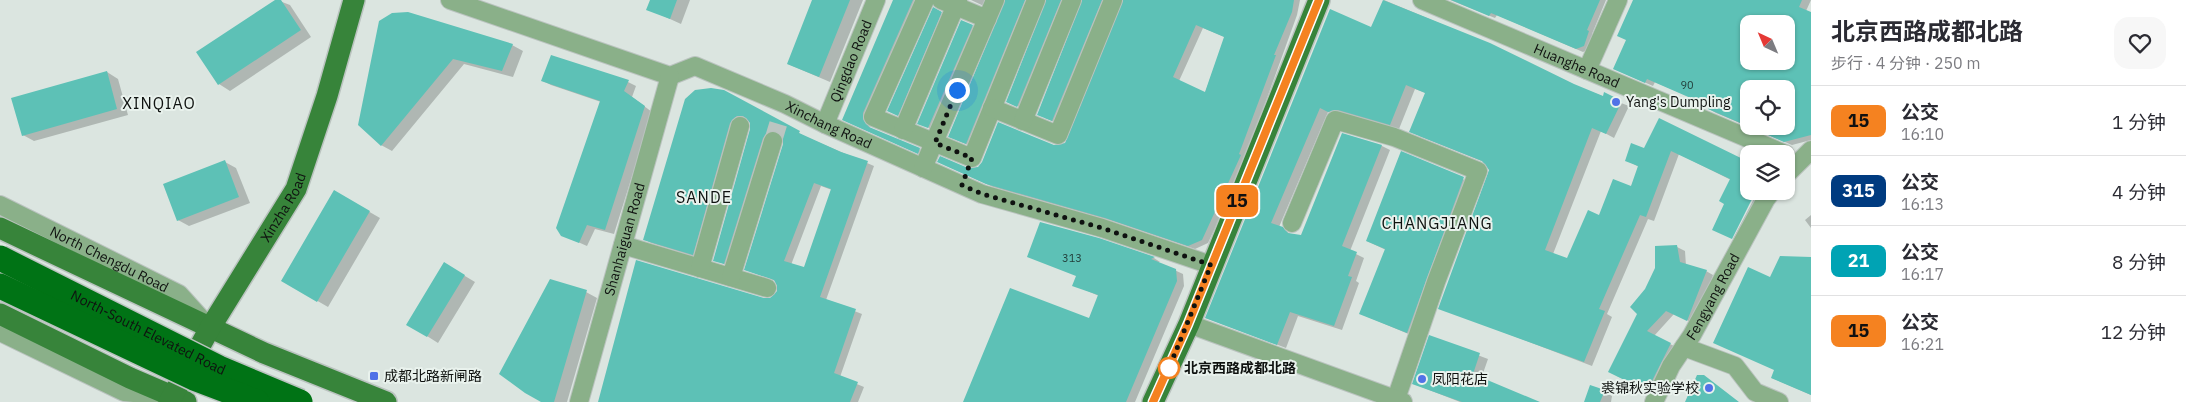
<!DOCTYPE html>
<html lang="zh">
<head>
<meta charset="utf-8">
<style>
  :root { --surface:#fff; --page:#f7f7f7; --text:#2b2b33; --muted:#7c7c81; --line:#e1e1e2 }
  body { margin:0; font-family:"IBM Plex Sans","Noto Sans SC",sans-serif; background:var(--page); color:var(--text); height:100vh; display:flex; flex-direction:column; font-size:19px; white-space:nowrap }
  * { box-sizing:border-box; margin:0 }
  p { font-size:16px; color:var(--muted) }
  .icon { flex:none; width:28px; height:28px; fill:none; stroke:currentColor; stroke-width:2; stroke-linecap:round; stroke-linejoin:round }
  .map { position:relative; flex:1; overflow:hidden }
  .details { display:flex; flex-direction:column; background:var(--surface); width:375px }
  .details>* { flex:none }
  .badge { padding:0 10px; border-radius:8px; font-size:18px; line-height:32px }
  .needle { width:32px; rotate:316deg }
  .controls { position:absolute; left:1740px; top:15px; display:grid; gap:10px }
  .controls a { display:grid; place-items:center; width:55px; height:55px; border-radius:10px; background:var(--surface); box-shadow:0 1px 4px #0004; font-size:25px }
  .you { position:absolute; width:25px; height:25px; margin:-12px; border:4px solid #fff; border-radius:50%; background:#1a73e8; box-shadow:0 0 0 8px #1a73e833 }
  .map>.badge { position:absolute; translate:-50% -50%; box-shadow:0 0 0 2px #fff }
  .round { display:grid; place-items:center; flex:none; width:52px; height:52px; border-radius:15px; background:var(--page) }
  .headline { display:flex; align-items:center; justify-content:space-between; height:85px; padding:0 20px }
  h1 { font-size:24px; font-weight:700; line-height:38px }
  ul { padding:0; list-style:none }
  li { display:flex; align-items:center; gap:15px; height:70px; padding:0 20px; border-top:1px solid var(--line) }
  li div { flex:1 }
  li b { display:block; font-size:19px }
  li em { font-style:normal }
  li .badge { min-width:55px; font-weight:700; text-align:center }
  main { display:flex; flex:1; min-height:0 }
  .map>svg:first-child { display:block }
  .shadow { fill:#0003; fill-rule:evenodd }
  .building { fill:#5dc1b6; fill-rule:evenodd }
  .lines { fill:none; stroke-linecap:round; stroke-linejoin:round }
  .minor-tunnel { stroke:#bcc5c1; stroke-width:18; stroke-dasharray:18 9; stroke-linecap:butt }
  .minor-casing { stroke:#bac3bf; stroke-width:20 }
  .major-casing { stroke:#bac3bf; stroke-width:24 }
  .minor { stroke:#8ab089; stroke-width:18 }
  .major { stroke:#37843a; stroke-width:21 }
  .highway-bridge-casing { stroke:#bac3bf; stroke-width:28; stroke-linecap:butt }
  .highway-bridge { stroke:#007315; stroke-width:25 }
  .line-casing { stroke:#fff; stroke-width:11 }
  .line { stroke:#f58220; stroke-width:8 }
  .walk { stroke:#0f1210; stroke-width:5; stroke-dasharray:0 9 }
  .poi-dot { fill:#5172e7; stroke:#e9f2ed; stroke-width:2 }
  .stop-dot { fill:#fff; stroke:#f58220; stroke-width:2.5 }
  .labels { text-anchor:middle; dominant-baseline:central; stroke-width:4; stroke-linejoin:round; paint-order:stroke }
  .number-label { font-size:11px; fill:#223e3a }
  .street-label { font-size:14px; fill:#0f1210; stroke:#e9f2ed }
  .poi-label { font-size:14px; fill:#0f1210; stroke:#e9f2ed; text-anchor:start }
  .stop-label { font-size:14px; font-weight:bold; fill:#0f1210; stroke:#e9f2ed; text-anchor:start }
  .quarter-label { font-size:16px; letter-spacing:1px; fill:#0f1210; stroke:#e9f2ed }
</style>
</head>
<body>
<main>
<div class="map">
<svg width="1811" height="402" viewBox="0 0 1811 402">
  <rect width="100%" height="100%" fill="#dbe5e0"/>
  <!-- shadow -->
  <path class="shadow" d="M277,0L290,5L311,37L230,91L219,84Z
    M651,0H690L681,24L648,9Z
    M813,0H863L830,82L788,64Z
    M894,0H921L868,122L870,128L919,149L926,153L924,156L850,123Z
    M971,0H992L988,8Z
    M1006,0H1032L973,147L956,140Z
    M1047,0H1068L1024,109L1014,105Z
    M1083,0H1109L1059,124L1045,118Z
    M1124,0H1300L1297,15L1245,159L1247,160L1208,243L1195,249L1112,221L993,187L945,165L968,169L979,168L1066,144ZM1203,28L1225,37L1205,93L1179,81Z
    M1384,0L1489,44L1573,85L1629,106L1614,138L1601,131L1553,254L1568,259L1600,217L1631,187L1639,167L1626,160L1645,149L1659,120L1749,163L1726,204L1731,180L1679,154L1654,221L1648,219L1607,314L1612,317L1592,366L1440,308L1490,170L1484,162L1419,136L1426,93L1415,89L1399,129L1347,114L1338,116L1328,112L1279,227L1292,235L1302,236L1343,135L1382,146L1390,150L1350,251L1364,258L1356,281L1359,283L1342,330L1298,316L1286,348L1206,318L1331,11L1372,28Z
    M1450,0H1606L1592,34L1594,35L1589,49L1583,52L1497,15L1495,18Z
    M1635,0H1811L1806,11L1811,14V140L1792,145L1716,113L1709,109L1711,106L1655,82L1653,86L1614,69L1627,40ZM1749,24H1786V61H1749ZM1749,89H1786V126H1749Z
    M934,9L949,18L906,119L889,111Z
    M380,22L512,45L523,51L513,77L464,64L392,151L381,145Z
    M972,26L980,30L937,132L919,123Z
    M107,72L118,79L128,115L34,141L23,135Z
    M543,81L628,82L636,86L632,97L652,112L614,234L595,229L587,246L562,235L601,102L551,85Z
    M723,91L806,137L874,166L826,300L862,314L840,377L864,387L858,402H599L764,299L775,297L779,291L776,281L746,270L784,144V138L781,134H777L731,267L715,260L751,129V122L748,119H744L699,258L651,243L644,239ZM821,186L832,190L804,269L791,265Z
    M1402,153L1474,184L1418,338L1361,314L1386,250L1367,241Z
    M225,162L236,168L250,203L189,226L178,220Z
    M1758,191H1761L1740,243L1733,239Z
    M335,192L380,218L328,307L283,281Z
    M1811,215V228L1805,220Z
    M1098,239L1154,258L1160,262H1157L1183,274L1184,286L1135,402H965L1089,319L1099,296L1074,285Z
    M1677,247L1685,251L1686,266L1706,271L1713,275L1695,324L1674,314L1654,336L1678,348L1655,394L1617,376L1646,289Z
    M1811,258V395L1772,378L1776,370L1770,279Z
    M445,264L475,282L438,343L408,324Z
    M586,292L597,298L567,402H543Z
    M1430,337L1488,359L1481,379L1538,402H1460L1414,384Z
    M1604,392L1612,396L1611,402H1585Z"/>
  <!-- building -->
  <path class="building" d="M275,0H281L301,30L218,85L196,52Z
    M650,0H677L670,19L646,10Z
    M812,0H850L819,77L787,64Z
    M893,0H913L863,113V119L869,127L920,148L918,154L842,120Z
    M1005,0H1025L966,144L948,137Z
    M1046,0H1061L1017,107L1006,102Z
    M1082,0H1102L1052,121L1037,115Z
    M1123,0H1294L1292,12L1274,55H1276L1239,154L1241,155L1202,240L1188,246L1105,218L986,184L937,162L940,156L968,168L978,167L982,162L998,122L1054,145L1065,143ZM1196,25L1224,37L1205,92L1173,77Z
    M1383,0L1490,43L1574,84L1603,96L1604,92L1622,101L1606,134L1592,128L1545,250L1567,258L1588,210L1599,215L1613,179L1631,186L1638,166L1625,161L1631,143L1644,148L1659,118L1749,162V191H1756L1732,239L1712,230L1724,204L1719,201L1730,179L1671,151L1646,217L1640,215L1599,309L1605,311L1584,362L1438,309L1489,170L1482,161L1409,132L1425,93L1406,85L1390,125L1338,110L1328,112L1320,108L1271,223L1283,227L1288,233L1301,235L1342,133L1382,145L1342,246L1357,252L1348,276L1352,277L1334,326L1290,312L1277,345L1205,318L1330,9L1371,27Z
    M1451,0H1600L1587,30L1589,31L1584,46L1576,49L1491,13L1489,16Z
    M1633,0H1802L1799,7L1811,12V135L1784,142L1708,109L1709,106L1647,79L1645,83L1613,69L1626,40L1617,36ZM1749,24H1786V61H1749ZM1749,89H1786V126H1749Z
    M933,7L942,12L898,116L887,111Z
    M408,12L513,44L502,71L453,59L381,146L358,125L379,21L392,13Z
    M961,20L973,25L928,128L917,124Z
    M551,55L629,80L624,91L645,106L605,230L587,225L579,243L561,236L556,228L600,101L541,81Z
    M107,71L117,109L22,136L11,98Z
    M711,88L724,90L800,131L799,133L841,152L868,161L820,297L856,309L834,373L858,382L850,402H598L636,260L764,298H770L777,291V286L774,280L744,270L783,144V138L777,131H770L763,138L724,264L713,261L750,129V123L743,116H737L730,123L693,255L643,240L685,99L695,90ZM814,183L831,189L804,267L784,261Z
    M1401,151L1464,177L1407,333L1359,314L1385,249L1366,241Z
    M225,160L239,197L177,221L163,184Z
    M334,190L370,211L317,302L281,281Z
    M1040,222L1099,238L1155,257L1151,259L1176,269L1177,281L1126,402H963L1010,288L1089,318L1098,295L1072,286L1076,276L1027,257Z
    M1677,245L1680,262L1707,270L1687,321L1666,311L1647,331L1671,343L1647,391L1608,372L1637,314L1630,307L1645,289L1655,268V246Z
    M1780,256L1811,257V395L1771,378L1774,370L1713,343L1748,267L1770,277Z
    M444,262L465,275L427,337L406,325Z
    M550,279L587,290L554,402H541L525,393L499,374Z
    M1429,335L1480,353L1473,374L1540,402H1462L1412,384Z
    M1697,375H1704L1739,402H1685Z
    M1590,385L1605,390L1600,402H1584Z"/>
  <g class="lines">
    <!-- minor-tunnel -->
    <path class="minor-tunnel" d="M773,141L780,118"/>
    <!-- minor casing -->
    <g class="minor-casing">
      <g id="minor">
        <path id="s1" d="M450,0L670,76L695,66L785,104L825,124L982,194L1102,228L1211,265"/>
        <path d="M925,0L873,117L972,158L1036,0"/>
        <path d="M941,0L987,19"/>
        <path id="s2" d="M1422,0L1785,154"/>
        <path d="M1587,70L1618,0"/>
        <path d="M992,108L1058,135L1113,0"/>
        <path d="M1023,121L1072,0"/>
        <path id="s3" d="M825,124L876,0"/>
        <path d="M903,130L958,0"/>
        <path d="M923,168L995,0"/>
        <path d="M1786,175L1811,150"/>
        <path id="s4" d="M0,205L179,294L206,324"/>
        <path d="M1292,223L1335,120L1394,137L1478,171L1436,282L1396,399"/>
        <path d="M623,245L767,288"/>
        <path d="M700,268L740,126"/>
        <path d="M731,277L773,141"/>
        <path d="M1189,324L1403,402"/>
        <path d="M0,332L124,392L163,396"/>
        <path d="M1684,347L1735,366L1755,392L1779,402"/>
        <path id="s5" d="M579,402L670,76"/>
        <path id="s6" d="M1654,402L1671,366L1692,335L1766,199L1772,191"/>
      </g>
    </g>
    <!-- major casing -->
    <g class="major-casing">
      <g id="major">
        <path d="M0,228L264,353L386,402"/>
        <path d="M0,314L130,378L186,402"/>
        <path id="s7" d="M169,402L210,328L296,189L327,96L354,0"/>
        <path d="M1153,402L1189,324L1319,0"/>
      </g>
    </g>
    <!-- minor -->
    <use href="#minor" class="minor"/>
    <!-- major -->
    <use href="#major" class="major"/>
    <!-- highway-bridge casing -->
    <g class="highway-bridge-casing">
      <g id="highway-bridge">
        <path id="s8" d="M0,258L219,368L300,402"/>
        <path d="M0,286L194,378L257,402"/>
      </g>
    </g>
    <!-- highway-bridge -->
    <use href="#highway-bridge" class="highway-bridge"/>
  </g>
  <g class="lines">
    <!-- line casing -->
    <g class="line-casing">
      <path id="line" d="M1153,402L1188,324L1319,0"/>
    </g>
    <!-- line -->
    <use href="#line" class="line"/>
    <!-- walk -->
    <path class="walk" d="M957,90L935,143L972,158L962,185L982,194L1102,228L1211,265L1169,368"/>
  </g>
  <!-- markers -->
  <g class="poi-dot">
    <circle cx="1616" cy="102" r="5"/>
    <rect x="369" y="371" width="10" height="10" rx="2.5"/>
    <circle cx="1422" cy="379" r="5"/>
    <circle cx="1709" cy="388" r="5"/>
  </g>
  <circle class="stop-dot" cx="1169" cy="368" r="10"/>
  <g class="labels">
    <!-- number labels -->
    <g class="number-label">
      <text x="1687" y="85">90</text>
      <text x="1072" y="258">313</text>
    </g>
    <!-- street labels -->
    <g class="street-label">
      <text stroke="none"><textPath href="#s3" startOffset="68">Qingdao Road</textPath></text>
      <text stroke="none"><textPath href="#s2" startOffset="168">Huanghe Road</textPath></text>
      <text stroke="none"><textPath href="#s1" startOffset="406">Xinchang Road</textPath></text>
      <text stroke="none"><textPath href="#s7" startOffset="226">Xinzha Road</textPath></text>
      <text stroke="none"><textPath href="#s5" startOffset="169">Shanhaiguan Road</textPath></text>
      <text stroke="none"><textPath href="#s4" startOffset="122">North Chengdu Road</textPath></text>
      <text stroke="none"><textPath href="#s6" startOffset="121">Fengyang Road</textPath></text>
      <text stroke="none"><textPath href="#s8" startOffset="166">North-South Elevated Road</textPath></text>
    </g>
    <!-- poi labels -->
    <g class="poi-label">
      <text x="1626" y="102">Yang's Dumpling</text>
      <text x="384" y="376">成都北路新闸路</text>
      <text x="1432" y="379">凤阳花店</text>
      <text x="1699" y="388" text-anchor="end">裘锦秋实验学校</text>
    </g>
    <!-- stop labels -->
    <g class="stop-label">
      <text x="1184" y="368">北京西路成都北路</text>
    </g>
    <!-- quarter labels -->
    <g class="quarter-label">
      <text x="159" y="103">XINQIAO</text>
      <text x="704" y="197">SANDE</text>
      <text x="1437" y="223">CHANGJIANG</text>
    </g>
  </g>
</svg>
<div class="controls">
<a><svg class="needle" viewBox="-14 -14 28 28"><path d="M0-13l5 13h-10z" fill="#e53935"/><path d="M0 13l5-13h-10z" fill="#7c7c81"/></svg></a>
<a><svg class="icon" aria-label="locate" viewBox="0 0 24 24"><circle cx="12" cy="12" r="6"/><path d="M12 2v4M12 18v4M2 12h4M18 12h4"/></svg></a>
<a><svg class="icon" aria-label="layers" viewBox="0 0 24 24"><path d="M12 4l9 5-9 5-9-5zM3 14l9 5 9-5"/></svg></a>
</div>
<div class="you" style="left:957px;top:90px"></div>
<b class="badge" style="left:1237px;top:201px;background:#f58220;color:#111">15</b>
</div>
<section class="details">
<div class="headline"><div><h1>北京西路成都北路</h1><p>步行 · 4 分钟 · 250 m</p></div><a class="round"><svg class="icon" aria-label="heart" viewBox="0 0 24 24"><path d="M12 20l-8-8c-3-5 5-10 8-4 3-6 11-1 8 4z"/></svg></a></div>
<ul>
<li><span class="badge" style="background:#f58220;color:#111">15</span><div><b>公交</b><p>16:10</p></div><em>1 分钟</em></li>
<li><span class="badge" style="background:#003b80;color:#fff">315</span><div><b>公交</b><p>16:13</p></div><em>4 分钟</em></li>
<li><span class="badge" style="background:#00a3b4;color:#fff">21</span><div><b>公交</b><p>16:17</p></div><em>8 分钟</em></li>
<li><span class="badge" style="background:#f58220;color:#111">15</span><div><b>公交</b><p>16:21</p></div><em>12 分钟</em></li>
</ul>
</section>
</main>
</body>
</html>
